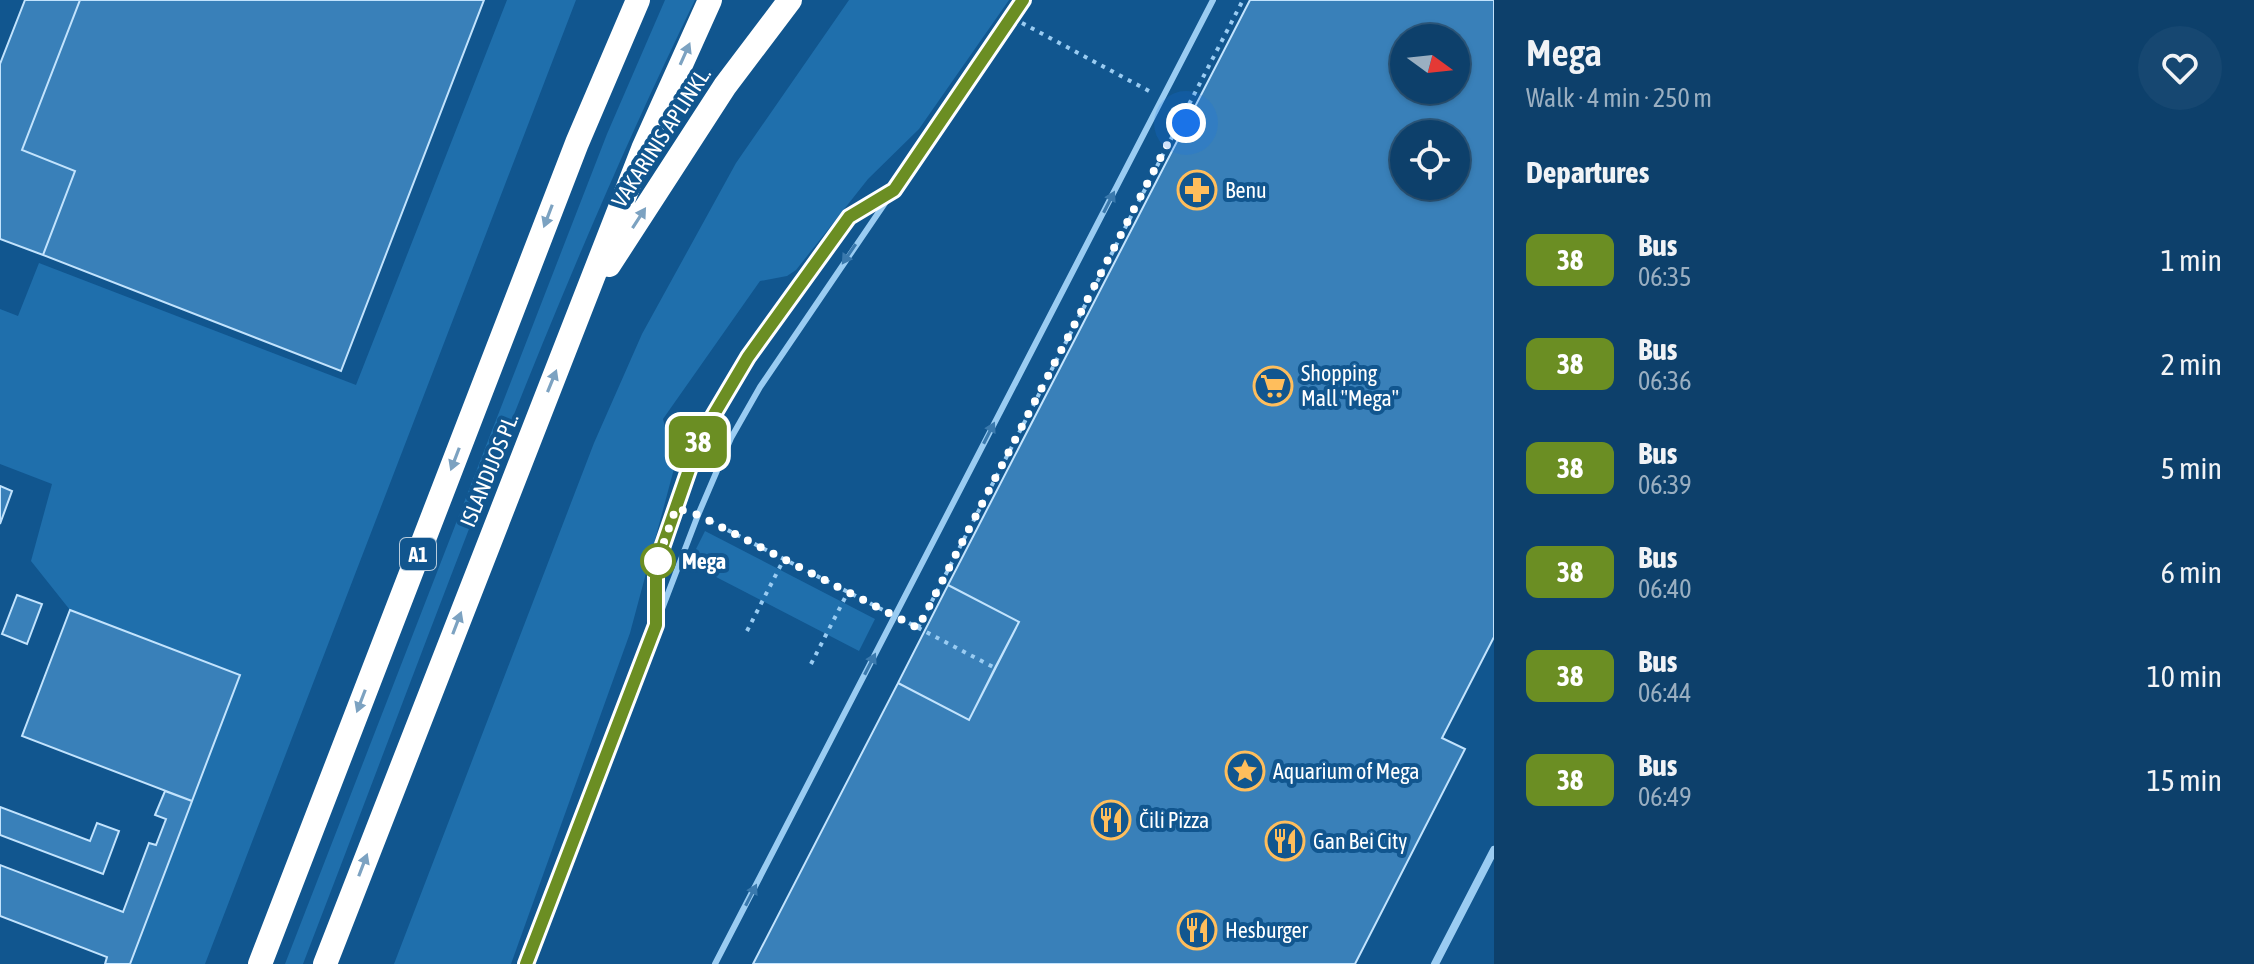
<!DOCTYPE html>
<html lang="en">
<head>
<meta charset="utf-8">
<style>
  :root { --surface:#0d406b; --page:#164771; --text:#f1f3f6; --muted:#9aafc1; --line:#2d597e }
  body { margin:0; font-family:"Asap Condensed",sans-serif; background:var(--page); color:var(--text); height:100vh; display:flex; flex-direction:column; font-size:30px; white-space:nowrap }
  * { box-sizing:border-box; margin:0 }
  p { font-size:26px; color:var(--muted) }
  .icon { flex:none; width:44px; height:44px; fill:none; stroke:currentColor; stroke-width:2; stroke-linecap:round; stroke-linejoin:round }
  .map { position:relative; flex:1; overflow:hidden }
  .panel { display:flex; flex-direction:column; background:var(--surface); width:760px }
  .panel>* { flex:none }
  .badge { padding:0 16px; border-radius:12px; font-size:28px; line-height:52px }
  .needle { width:52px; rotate:105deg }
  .tools { position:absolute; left:1390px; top:24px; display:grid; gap:16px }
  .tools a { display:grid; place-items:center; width:80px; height:80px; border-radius:50%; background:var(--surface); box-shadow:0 2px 6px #0004,0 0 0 2px var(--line); font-size:40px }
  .you { position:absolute; width:40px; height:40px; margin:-20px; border:6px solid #fff; border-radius:50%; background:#1a73e8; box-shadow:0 0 0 12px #1a73e833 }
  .map>.badge { position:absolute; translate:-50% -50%; box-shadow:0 0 0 4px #fff }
  h2 { padding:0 32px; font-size:30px; line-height:72px }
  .round { display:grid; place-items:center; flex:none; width:84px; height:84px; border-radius:42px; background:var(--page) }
  .summary { display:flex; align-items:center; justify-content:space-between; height:136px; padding:0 32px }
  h1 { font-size:38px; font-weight:600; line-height:60px }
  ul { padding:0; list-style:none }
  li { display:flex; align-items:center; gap:24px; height:104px; padding:0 32px }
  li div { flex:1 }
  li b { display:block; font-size:30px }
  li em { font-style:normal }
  li .badge { min-width:88px; font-weight:700; text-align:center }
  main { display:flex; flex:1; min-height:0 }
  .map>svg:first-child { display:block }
  .green { fill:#1f6fac }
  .building { fill:#3980b9; stroke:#c2e3fd; stroke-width:2; fill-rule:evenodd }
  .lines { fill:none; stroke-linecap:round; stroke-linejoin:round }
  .path { stroke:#9accf2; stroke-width:4; stroke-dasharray:4 6; stroke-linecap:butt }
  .lane { stroke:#9accf2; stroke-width:6 }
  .street { stroke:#9accf2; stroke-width:8 }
  .highway { stroke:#fff; stroke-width:24 }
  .oneway { fill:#7ca2c1 }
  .oneway2 { fill:#3a79ad }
  .line-casing { stroke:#fff; stroke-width:18 }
  .line { stroke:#6b8e23; stroke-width:12 }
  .walk { stroke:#fff; stroke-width:8; stroke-dasharray:0 14.4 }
  .stop-dot { fill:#fff; stroke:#6b8e23; stroke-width:4 }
  .labels { text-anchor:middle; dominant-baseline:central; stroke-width:8; stroke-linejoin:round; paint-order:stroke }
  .shield { fill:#11568f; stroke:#b8ccdd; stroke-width:2 }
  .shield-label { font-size:20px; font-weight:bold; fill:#fff }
  .street-label { font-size:22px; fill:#fff; stroke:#11568f }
  .poi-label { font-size:22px; fill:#fff; stroke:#11568f; text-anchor:start }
  .stop-label { font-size:22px; font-weight:bold; fill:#fff; stroke:#11568f; text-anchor:start }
</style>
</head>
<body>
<main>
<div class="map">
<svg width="1494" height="964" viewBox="0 0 1494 964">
  <rect width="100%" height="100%" fill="#11568f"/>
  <!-- green -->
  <path class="green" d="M507,0H576L205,964H130L240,676L70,610L31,561L52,484L0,464V309L18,316L39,263L356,385Z
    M665,0H695C543,312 428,641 303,964H285L607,134Z
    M849,0H1009L919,129L868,179L796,270L787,276L760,281L663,419L675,465L630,633L511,964H394L594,443L642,334L736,163Z
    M705,531L875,619L859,651L689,563Z"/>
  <!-- building -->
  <path class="building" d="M25,0H80L22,150L75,171L43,255L0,239V64Z
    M80,0H484L341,371L43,255L75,171L22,150Z
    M1250,0H1494V637L1442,738L1465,749L1355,964H753L898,683L969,720L995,668L1019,622L948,585ZM1404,38H1456V90H1404ZM1404,134H1456V186H1404Z
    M0,486L12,491L0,524Z
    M948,585L1019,622L969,720L898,683Z
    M17,595L42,604L27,644L2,634Z
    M70,610L240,675L192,801L22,736Z
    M165,791L192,801L130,964H105L107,957L0,916V865L123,912L149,843L156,845L166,819L155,815Z
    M0,807L90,841L97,823L119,831L103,874L0,835Z"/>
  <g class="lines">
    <!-- path -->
    <path class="path" d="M1022,23L1149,91
      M1172,108L1186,123
      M710,521L883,610
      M909,623L995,668
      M918,628L1243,0
      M747,631L784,559
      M811,664L848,592"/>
    <!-- lane -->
    <path class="lane" d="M656,621V565L700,438L748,357L849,217L890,193
      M526,964L698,515L731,438L760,387L1023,0
      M715,964L1213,0"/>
    <!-- street -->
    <path class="street" d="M1435,964L1494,850"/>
    <!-- highway -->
    <path class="highway" d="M609,265L725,86L790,0
      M260,964L577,143L638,0
      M325,964L643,149L710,0"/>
  </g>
  <!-- one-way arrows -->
  <defs><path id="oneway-solid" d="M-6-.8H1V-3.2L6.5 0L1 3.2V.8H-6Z" transform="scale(2)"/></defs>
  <g class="oneway">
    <use href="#oneway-solid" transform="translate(685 54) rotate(-66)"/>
    <use href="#oneway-solid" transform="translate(548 216) rotate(111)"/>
    <use href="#oneway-solid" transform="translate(639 218) rotate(-57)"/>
    <use href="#oneway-solid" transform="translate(552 381) rotate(-68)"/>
    <use href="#oneway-solid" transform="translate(455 459) rotate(111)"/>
    <use href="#oneway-solid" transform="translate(457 623) rotate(-69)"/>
    <use href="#oneway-solid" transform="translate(361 701) rotate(111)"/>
    <use href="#oneway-solid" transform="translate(363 865) rotate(-69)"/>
  </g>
  <g class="oneway2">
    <use href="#oneway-solid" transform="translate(1109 202) rotate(-63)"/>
    <use href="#oneway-solid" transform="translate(849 254) rotate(124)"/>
    <use href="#oneway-solid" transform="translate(989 433) rotate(-63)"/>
    <use href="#oneway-solid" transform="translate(870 664) rotate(-63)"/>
    <use href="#oneway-solid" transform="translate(751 895) rotate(-63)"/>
  </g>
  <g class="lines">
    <!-- line casing -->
    <g class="line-casing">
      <path id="line" d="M526,964L656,625V565L700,438L748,357L849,217L894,190L1023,0"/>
    </g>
    <!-- line -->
    <use href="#line" class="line"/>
    <!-- walk -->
    <path class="walk" d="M658,561L656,565L676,508L698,515L918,628L1181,118L1186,123"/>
  </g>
  <!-- icons -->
  <defs>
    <g id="pharmacy-ring" transform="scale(2)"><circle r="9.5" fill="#11568f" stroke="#ffbe5c" stroke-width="1.5"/><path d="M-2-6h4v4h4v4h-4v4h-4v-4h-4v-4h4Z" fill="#ffbe5c"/></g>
    <g id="supermarket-ring" transform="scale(2)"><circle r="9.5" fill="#11568f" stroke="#ffbe5c" stroke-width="1.5"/><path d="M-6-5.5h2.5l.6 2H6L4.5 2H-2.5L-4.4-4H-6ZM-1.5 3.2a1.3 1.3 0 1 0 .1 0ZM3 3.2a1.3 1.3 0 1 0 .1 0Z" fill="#ffbe5c"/></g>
    <g id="sight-ring" transform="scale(2)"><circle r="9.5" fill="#11568f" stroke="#ffbe5c" stroke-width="1.5"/><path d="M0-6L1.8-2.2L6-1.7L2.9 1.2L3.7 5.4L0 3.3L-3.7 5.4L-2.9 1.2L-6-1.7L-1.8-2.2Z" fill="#ffbe5c"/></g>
    <g id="restaurant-ring" transform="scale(2)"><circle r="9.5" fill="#11568f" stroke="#ffbe5c" stroke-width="1.5"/><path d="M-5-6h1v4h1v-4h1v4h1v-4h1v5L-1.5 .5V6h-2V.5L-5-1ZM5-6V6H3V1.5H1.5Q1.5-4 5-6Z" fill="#ffbe5c"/></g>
  </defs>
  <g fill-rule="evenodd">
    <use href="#pharmacy-ring" x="1197" y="190"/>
    <use href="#supermarket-ring" x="1273" y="386"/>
    <use href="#sight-ring" x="1245" y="771"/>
    <use href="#restaurant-ring" x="1111" y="820"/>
    <use href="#restaurant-ring" x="1285" y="841"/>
    <use href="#restaurant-ring" x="1197" y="930"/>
  </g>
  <!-- markers -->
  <circle class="stop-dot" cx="658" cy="561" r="16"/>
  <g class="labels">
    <!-- shield labels -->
    <rect class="shield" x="400" y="538" width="36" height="32" rx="6"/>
    <g class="shield-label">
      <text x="418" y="554">A1</text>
    </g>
    <!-- street labels -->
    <g class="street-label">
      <text transform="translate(661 137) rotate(-57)">VAKARINIS APLINKL.</text>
      <text transform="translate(489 470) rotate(-68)">ISLANDIJOS PL.</text>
    </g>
    <!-- poi labels -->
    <g class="poi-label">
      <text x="1225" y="190">Benu</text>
      <text x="1301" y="373">Shopping<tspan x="1301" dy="25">Mall "Mega"</tspan></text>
      <text x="1273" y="771">Aquarium of Mega</text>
      <text x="1139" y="820">Čili Pizza</text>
      <text x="1313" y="841">Gan Bei City</text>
      <text x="1225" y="930">Hesburger</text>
    </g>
    <!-- stop labels -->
    <g class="stop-label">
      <text x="682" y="561">Mega</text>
    </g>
  </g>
</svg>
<div class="tools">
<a><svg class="needle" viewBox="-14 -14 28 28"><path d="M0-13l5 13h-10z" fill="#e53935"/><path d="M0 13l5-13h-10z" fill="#9aafc1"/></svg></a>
<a><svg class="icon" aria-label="locate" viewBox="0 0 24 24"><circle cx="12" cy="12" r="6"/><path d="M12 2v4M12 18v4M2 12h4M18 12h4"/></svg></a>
</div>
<div class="you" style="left:1186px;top:123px"></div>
<b class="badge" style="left:698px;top:442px;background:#6b8e23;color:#fff">38</b>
</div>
<section class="panel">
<div class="summary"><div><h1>Mega</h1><p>Walk · 4 min · 250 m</p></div><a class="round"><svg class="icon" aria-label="heart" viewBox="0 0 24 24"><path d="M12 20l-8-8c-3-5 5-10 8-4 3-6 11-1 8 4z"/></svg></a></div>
<h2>Departures</h2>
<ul>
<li><span class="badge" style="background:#6b8e23;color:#fff">38</span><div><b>Bus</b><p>06:35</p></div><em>1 min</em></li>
<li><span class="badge" style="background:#6b8e23;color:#fff">38</span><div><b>Bus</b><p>06:36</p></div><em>2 min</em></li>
<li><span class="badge" style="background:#6b8e23;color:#fff">38</span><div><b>Bus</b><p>06:39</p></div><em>5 min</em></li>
<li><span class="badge" style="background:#6b8e23;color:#fff">38</span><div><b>Bus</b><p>06:40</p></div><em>6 min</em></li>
<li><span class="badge" style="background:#6b8e23;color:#fff">38</span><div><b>Bus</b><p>06:44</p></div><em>10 min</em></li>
<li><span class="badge" style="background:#6b8e23;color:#fff">38</span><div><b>Bus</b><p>06:49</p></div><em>15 min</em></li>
</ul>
</section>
</main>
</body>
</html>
